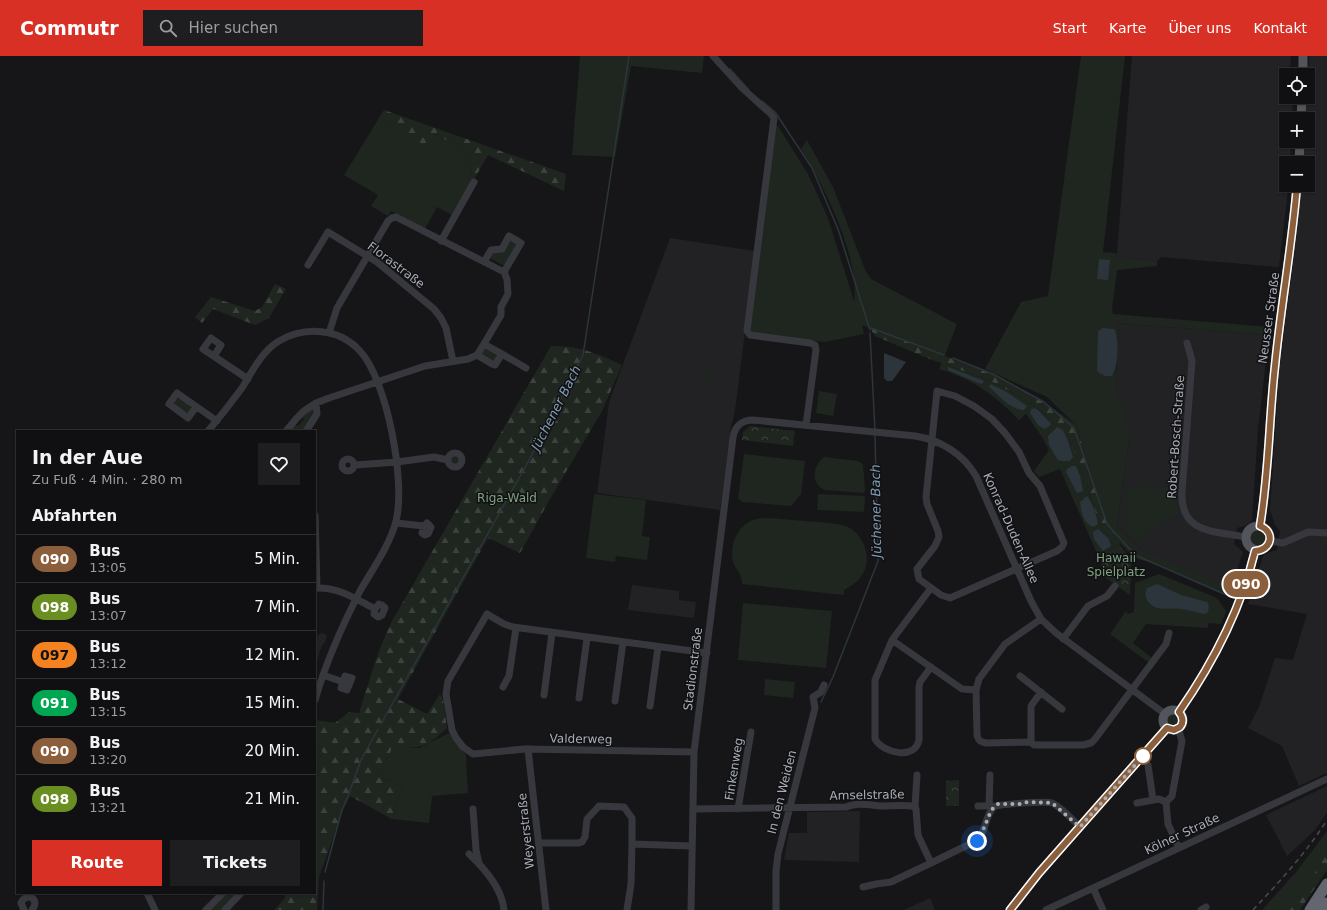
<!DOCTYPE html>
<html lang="de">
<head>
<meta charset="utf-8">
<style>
  :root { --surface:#101012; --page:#1e1e20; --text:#f1f3f6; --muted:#9c9d9f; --line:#303032; --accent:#d93025 }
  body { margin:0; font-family:"DejaVu Sans",sans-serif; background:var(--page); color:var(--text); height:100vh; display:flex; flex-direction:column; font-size:15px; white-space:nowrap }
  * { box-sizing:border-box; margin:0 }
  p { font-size:13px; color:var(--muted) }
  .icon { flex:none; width:22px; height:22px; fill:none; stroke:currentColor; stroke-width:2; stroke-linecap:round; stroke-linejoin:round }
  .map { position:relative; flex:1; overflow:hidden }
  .sheet { position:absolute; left:16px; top:374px; width:300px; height:464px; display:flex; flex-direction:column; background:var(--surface); border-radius:0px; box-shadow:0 1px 3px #0004,0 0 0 1px var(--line) }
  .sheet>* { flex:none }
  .badge { padding:0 8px; border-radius:13px; font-size:14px; line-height:26px }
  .tools { position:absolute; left:1279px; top:12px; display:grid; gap:8px }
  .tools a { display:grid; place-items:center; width:36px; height:36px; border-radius:0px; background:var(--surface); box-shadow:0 1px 3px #0004,0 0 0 1px var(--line); font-size:20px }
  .you { position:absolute; width:20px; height:20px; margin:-10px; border:3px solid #fff; border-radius:50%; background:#1a73e8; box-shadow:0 0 0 6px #1a73e833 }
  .map>.badge { position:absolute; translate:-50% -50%; box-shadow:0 0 0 2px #fff }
  h2 { padding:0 16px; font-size:15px; line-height:36px }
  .round { display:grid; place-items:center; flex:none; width:42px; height:42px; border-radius:0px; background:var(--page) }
  .headline { display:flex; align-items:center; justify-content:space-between; height:68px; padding:0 16px }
  h1 { font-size:19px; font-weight:800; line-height:30px }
  .action { display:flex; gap:8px; margin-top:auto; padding:8px 16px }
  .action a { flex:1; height:46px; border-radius:0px; background:var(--accent); color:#fff; font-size:16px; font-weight:800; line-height:46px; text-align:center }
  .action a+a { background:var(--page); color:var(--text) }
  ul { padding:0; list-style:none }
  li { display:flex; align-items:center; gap:12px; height:48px; padding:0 16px; border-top:1px solid var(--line) }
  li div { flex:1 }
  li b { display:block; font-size:15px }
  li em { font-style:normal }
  li .badge { min-width:44px; font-weight:700; text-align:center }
  header { display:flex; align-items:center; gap:24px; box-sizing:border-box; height:56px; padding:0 20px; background:var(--accent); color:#fff }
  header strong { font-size:19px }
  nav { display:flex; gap:22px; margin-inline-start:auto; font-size:14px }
  .search { width:280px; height:36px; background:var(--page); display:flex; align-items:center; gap:10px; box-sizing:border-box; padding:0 14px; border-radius:0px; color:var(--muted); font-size:15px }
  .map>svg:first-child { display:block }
  .built { fill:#222225 }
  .grass { fill:#1e261f }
  .forest { fill:url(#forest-firs) }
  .park { fill:url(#park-crowns) }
  .water { fill:#2c353c }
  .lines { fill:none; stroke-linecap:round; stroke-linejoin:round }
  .stream { stroke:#2c353c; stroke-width:1.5 }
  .minor { stroke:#37383d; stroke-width:7 }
  .major { stroke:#53555c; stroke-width:9 }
  .highway { stroke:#63666e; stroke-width:11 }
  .rail { stroke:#4a4c52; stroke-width:1.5; stroke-dasharray:5 4; stroke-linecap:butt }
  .line-casing { stroke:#fff; stroke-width:9 }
  .line { stroke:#8b5e3c; stroke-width:6 }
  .walk { stroke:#a8adb8; stroke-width:4; stroke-dasharray:0 7.2 }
  .stop-dot { fill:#fff; stroke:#8b5e3c; stroke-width:2 }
  .labels { text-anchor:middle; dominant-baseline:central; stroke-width:3; stroke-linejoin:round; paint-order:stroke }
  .street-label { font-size:12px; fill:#a8adb8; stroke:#111113 }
  .park-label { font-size:12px; fill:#7fa381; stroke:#111113 }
  .water-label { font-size:13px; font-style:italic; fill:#7f9bb3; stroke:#111113 }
</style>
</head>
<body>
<header>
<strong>Commutr</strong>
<div class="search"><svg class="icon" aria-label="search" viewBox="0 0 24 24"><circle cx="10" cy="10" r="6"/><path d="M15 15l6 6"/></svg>Hier suchen</div>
<nav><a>Start</a><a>Karte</a><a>Über uns</a><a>Kontakt</a></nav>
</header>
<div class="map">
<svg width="1327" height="854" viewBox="0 0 1327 854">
  <defs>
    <pattern id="forest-firs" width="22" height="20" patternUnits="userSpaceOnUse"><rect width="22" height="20" fill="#1e261f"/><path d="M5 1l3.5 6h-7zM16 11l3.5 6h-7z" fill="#3c433d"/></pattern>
    <pattern id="park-crowns" width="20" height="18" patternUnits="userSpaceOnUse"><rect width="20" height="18" fill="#1e261f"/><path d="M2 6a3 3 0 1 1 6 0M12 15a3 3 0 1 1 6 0" fill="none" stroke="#3c433d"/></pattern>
  </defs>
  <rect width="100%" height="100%" fill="#161618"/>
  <!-- built -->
  <path class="built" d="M1132,0H1291L1290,12L1292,19H1286V41H1293L1292,63H1286V85H1291L1290,107H1286V129H1288L1287,143L1279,211L1161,201L1157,205L1114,201L1117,197Z
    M1309,0H1327V717L1299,730L1282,690L1248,672L1259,651L1275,602L1293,604L1307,558L1248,548L1263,500L1267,497L1277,494L1280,475L1275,469L1270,454L1279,317L1298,168L1300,129H1308V107H1302L1303,85H1308V63H1305L1306,41H1308Z
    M670,182L755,195L736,347L733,364L731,370L720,454L597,437L609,346Z
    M1118,267L1269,279L1258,373L1252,465L1245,470L1237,472L1234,488L1243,496L1231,532L1178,511L1141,494L1117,471L1129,383L1115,336L1119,271Z
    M632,529L679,535V544L696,546L694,562L628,554Z
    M315,576L317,580L322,577L327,579L325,587L322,589L315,610Z
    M1327,730V757L1314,775L1287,800L1266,759Z
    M860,755L859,806L784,804L789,777H807V756Z
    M930,842L935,854H904Z"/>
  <!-- grass -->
  <path class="grass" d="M580,0H704L702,17L631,10L615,101L572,99Z
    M1081,0H1125L1103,196L1116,197L1115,201L1157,205V210L1117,214L1112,253L1113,258L1270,271L1269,279L1118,267L1119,270L1115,336L1124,349L1129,383L1117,471L1141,494L1231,532L1228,540L1160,509L1134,502L1120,487L1121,486L1107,470L1076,369L1047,341L985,313L1021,246L1048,240Z
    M379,62L426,90L434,78L470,96L469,98L473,125L454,160L437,151L425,173L391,155L388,160L371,150L378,139L344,119Z
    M778,70L808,118L828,162L854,245C860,201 824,130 801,93L807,84L833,131L866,216L871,223L957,268L945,299L862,269L864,278L825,286L752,277L749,271L774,71Z
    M510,185H512L517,188L504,210L490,202V199Z
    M485,292L498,299L494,306L481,299Z
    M942,306L947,309L989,324L1017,339L1039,353L1068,381L1080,409L1100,469L1115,491L1101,502H1099L1060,413L1039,421L1034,415L1049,394L1042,381L1026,358L1019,364C995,339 972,323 939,313Z
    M707,315L712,317L708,331L702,329Z
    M819,335L837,338L833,360L816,357Z
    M178,343H181L190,350L191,353L187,357H184L175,350V345Z
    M311,354L314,355L315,358L303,375L299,374L298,375H289L295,368L298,370L304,363L302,360Z
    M744,398L805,405L801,438L791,450L742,446L738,442Z
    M451 404a5 5 0 1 1 10 0a5 5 0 1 1-10 0Z
    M824,401L858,405L863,408L865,433L864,437L825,434C810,428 813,409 824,401Z
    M1128,429L1175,432L1176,446L1178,457L1137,486L1125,473Z
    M594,438L646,444L642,480L650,481L647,504L616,500L615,506L586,502Z
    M818,438L865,440L864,456L817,454Z
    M769,462C785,463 801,465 818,466C827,467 839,467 848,471C860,477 867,491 867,504C866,519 856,528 844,534V539L742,528C742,517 736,515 733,506C729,490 737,470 753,464C758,462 763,462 769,462Z
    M1250 483a8 8 0 1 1 16 0a8 8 0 1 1-16 0Z
    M1159,518L1217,542L1226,555L1221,568L1208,567V572L1146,568L1133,587L1152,602L1149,607L1110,578L1126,555L1128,558L1134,556L1135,527Z
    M743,547L832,555L826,612L738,604Z
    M765,623L795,626L793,642L764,639Z
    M1167 664a6 6 0 1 1 12 0a6 6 0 1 1-12 0Z
    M449,677L466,699L468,737L432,740L429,767L392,763L402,731L390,723L389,726L377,720L391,695L390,692H419Z
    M315,690L323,696L316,710L320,714L315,726Z
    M1327,775C1327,781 1327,790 1327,797C1321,814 1299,840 1287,854H1262L1297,815Z
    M228,837H239L222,854H211Z"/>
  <!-- forest -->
  <path class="forest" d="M384,54L566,118L564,135L488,99L473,125L469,98V96L435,78L426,91L379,62Z
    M275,228L286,233L269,262L255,269L213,253L202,267L195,261L211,241L255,255L262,251Z
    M870,272L993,318L1044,346L1076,369L1107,468L1121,486L1115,491L1100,469L1080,409L1068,381L1039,353L1017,339L989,324L927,302L875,280Z
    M551,290C580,290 596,297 622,309L602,355L550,443L520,497L488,482L398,643L427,658L440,638L443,643L447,672C425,693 420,692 391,692V695L377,720L389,726L391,723L402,731L392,763L350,740L343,754L319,821L317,854H274L285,842V837H315V726L320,714L316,710L323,696L315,690V664L335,667L349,656L359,657L354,673C366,637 375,599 392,565Z
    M1327,796V814L1300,854H1287C1302,836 1317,817 1327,796Z"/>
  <!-- park -->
  <path class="park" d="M750,370L795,375L793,390L742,384L743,376Z
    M1119,488L1131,503V520L1130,539L1102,519L1101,502Z
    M959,724V750H946V725Z"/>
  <!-- water -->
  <path class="water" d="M1099,203L1110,204L1108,224L1097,223Z
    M1103,272L1114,273C1120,284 1118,309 1112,320C1105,321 1102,319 1097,315L1098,275Z
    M884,297L906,306L892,325H887L884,322Z
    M948,311L984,325L982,328L978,327L948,314Z
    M990,328L1005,335L1027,350L1024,354C1009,353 1000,340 989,331Z
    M1034,352L1038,354L1051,368L1048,371L1044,373L1038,369L1030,357L1031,354Z
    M1057,371L1063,374L1067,382L1073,401L1070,405H1063L1058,404L1049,389L1048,380Z
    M1072,410H1076L1080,420L1083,435L1077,437L1066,416L1067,413Z
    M1087,440C1092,447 1097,459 1098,468L1093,471C1083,467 1081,455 1080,446Z
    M1098,473L1109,483L1111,490L1103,495L1094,483L1093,476Z
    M1157,528L1181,539L1207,546L1209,550L1208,556L1205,558C1197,557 1190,554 1181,553C1168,551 1155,557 1147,544C1145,540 1145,536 1147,532Z"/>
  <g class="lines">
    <!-- stream -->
    <path class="stream" d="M730,13L749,34
      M762,45L775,56L812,112L838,173L870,274
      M871,272L944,299
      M870,277L875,374
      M953,302L993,318L1044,346L1074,372L1107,468L1135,499L1231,541
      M821,646L833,621L878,505L875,379
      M381,668L528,406L583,299L629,0
      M325,816L342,754L348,740L361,704L378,673
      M323,854L324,825"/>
    <!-- minor -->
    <path class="minor" d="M713,0L742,32L771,58L774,62L747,275L750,279L810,287L815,289L816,294L806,369
      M441,185L474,126
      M484,206L491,194L502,193L509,180L521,187L504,216
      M308,209L328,176L377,206L434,253L441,262L446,272L453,305
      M329,277L337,252L388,165L392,162L396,161L504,216L507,223L508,238L501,251V259L484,288
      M1187,287L1192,305L1182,436C1180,478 1215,475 1245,481
      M477,299L484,288L502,298
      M214,300L221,289L211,282L203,293L248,323
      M937,335L955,340L974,350L992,363L1005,377L1019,396L1029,417L1040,430L1064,487L1062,491L1057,495L950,542L941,539L919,523L917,513L935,490L939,481L938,475L927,448L926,441Z
      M196,351L188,362L169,348L177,337L217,365
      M208,375C220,361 231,347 242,332C252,316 262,295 279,285C305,270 339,272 360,295C387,324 406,426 396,465C390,489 372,514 360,535C342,570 326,606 315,644
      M286,375L296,363L304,355L316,347L329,342L425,310L468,303L477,299L492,308L495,309L502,298L526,312
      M306,375L317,358L316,347
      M448 404a7 7 0 1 1 14 0a7 7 0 1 1-14 0Z
      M342 409a6 6 0 1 1 12 0a6 6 0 1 1-12 0Z
      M355,409L397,406L434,401L448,404
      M315,460L317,532
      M396,467L424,470L422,477L425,479L428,478L431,471L427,467L424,470
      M1270,485L1283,487L1308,476L1327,477
      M315,532C339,531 354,542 375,553L374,558L378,561L382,559L385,552L382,549L379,548L375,553
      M931,532L892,584L962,633L976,634
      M1041,563L1005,588L979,623L976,634L977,677C977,684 980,686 986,687L1031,686L1034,689H1083L1091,687L1095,683L1166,588L1169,577
      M1063,583L1088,550L1107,540L1115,530
      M892,584L875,624V683C884,698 915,704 919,684V631L920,626L931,611
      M323,619L343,626L341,632L347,634L352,622L345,620L343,626
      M1020,620L1062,653
      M503,631L509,620L516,572
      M544,639L552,577
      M579,642L587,582
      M615,645L623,586
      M650,650L658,591
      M1178,672L1182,685L1172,740L1166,746L1168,768L1179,792
      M1031,686V650L1041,636
      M528,693L546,854
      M694,696L525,693L473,698L463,691L456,682L452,674L446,638L448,625L487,558L504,568L513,571L707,597
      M1148,709L1153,744
      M1137,747L1159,743L1166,746
      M978,750H993
      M989,750L990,719
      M915,751L917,719
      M473,753L476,794L479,807
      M693,753L846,751C857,746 869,749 880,750C891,750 902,749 912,750L916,753L918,779L931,807L978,784C986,775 985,759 994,751C997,748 1046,745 1052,747C1060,750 1073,764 1080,771
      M738,753L751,676
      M539,787H578L582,786L585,781L587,763L599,750L624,751L632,762V788L692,790
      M469,798C485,813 502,832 504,854
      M863,831L876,828L891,826L931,807
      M1093,832L1103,854
      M147,837L155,854
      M24,854L21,847C26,835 41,843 32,854
      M206,854L223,837
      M225,854L241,837
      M627,854L631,828L632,788
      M691,854L694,696L733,381C735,370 742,364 753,364L915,380C941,384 963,398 976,420L1031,545L1041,563L1056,577L1165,658
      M776,854V815L778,798L815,652L813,641L821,636L824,629
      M1046,854L1327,723
      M1201,854L1206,851"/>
    <!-- major -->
    <path class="major" d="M1303,19V0
      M1301,63L1302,41
      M1299,107L1300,85
      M1246 482a12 12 0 1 1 24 0a12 12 0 1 1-24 0Z
      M1260,470C1269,417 1269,363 1275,310C1281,249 1292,190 1297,129
      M1163 664a10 10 0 1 1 20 0a10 10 0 1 1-20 0Z
      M1179,656C1213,607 1241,553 1255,495
      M1010,854L1039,817L1167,672"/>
    <!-- highway -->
    <path class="highway" d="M1310,854L1327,828
      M1322,854L1327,847"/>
    <!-- rail -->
    <path class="rail" d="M1253,854C1280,825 1306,797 1327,764"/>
  </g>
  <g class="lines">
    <!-- line casing -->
    <g class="line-casing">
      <path id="line" d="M1010,854L1039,817L1167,672L1174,674L1180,671C1184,666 1183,661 1179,656C1213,607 1241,553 1255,495C1271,495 1276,476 1260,470C1269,417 1269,363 1275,310C1281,249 1292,190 1297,129"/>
    </g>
    <!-- line -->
    <use href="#line" class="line"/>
    <!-- walk -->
    <path class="walk" d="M977,785L981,779L991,755L994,751L998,748H1021L1027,746L1052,747L1080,771L1143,700"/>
  </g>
  <!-- markers -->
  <circle class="stop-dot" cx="1143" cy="700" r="8"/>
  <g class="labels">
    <!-- street labels -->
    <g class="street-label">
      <text transform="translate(396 209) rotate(37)">Florastraße</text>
      <text transform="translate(1269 262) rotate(-82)">Neusser Straße</text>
      <text transform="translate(1176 381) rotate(-86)">Robert-Bosch-Straße</text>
      <text transform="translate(1011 472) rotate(66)">Konrad-Duden-Allee</text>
      <text transform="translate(693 613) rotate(-83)">Stadionstraße</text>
      <text transform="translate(581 683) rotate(1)">Valderweg</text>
      <text transform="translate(734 713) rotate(-81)">Finkenweg</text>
      <text transform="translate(782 736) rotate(-76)">In den Weiden</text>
      <text transform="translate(867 739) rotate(-1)">Amselstraße</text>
      <text transform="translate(526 775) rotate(-96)">Weyerstraße</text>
      <text transform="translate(1182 778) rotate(-25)">Kölner Straße</text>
    </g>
    <!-- park labels -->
    <g class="park-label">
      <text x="507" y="442">Riga-Wald</text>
      <text x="1116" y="502">Hawaii<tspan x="1116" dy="14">Spielplatz</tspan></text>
    </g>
    <!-- water labels -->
    <g class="water-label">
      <text transform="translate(556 352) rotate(-63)">Jüchener Bach</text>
      <text transform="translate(876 455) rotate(-91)">Jüchener Bach</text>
    </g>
  </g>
</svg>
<div class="tools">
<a><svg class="icon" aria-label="locate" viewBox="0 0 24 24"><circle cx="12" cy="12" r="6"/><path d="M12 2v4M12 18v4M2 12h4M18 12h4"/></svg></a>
<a>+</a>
<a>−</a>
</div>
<div class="you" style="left:977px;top:785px"></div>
<b class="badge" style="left:1246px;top:528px;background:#8b5e3c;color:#fff">090</b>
<section class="sheet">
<div class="headline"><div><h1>In der Aue</h1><p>Zu Fuß · 4 Min. · 280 m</p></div><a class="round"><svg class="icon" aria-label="heart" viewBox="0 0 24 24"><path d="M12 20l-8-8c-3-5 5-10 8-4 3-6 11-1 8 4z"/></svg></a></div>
<h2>Abfahrten</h2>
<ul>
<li><span class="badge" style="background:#8b5e3c;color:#fff">090</span><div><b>Bus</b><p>13:05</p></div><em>5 Min.</em></li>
<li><span class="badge" style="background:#6b8e23;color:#fff">098</span><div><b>Bus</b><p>13:07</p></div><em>7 Min.</em></li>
<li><span class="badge" style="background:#f58220;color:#111">097</span><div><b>Bus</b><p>13:12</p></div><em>12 Min.</em></li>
<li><span class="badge" style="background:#00a651;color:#fff">091</span><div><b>Bus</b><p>13:15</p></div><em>15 Min.</em></li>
<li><span class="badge" style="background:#8b5e3c;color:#fff">090</span><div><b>Bus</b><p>13:20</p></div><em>20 Min.</em></li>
<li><span class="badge" style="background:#6b8e23;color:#fff">098</span><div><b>Bus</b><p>13:21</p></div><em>21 Min.</em></li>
</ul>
<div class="action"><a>Route</a><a>Tickets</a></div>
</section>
</div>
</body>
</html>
